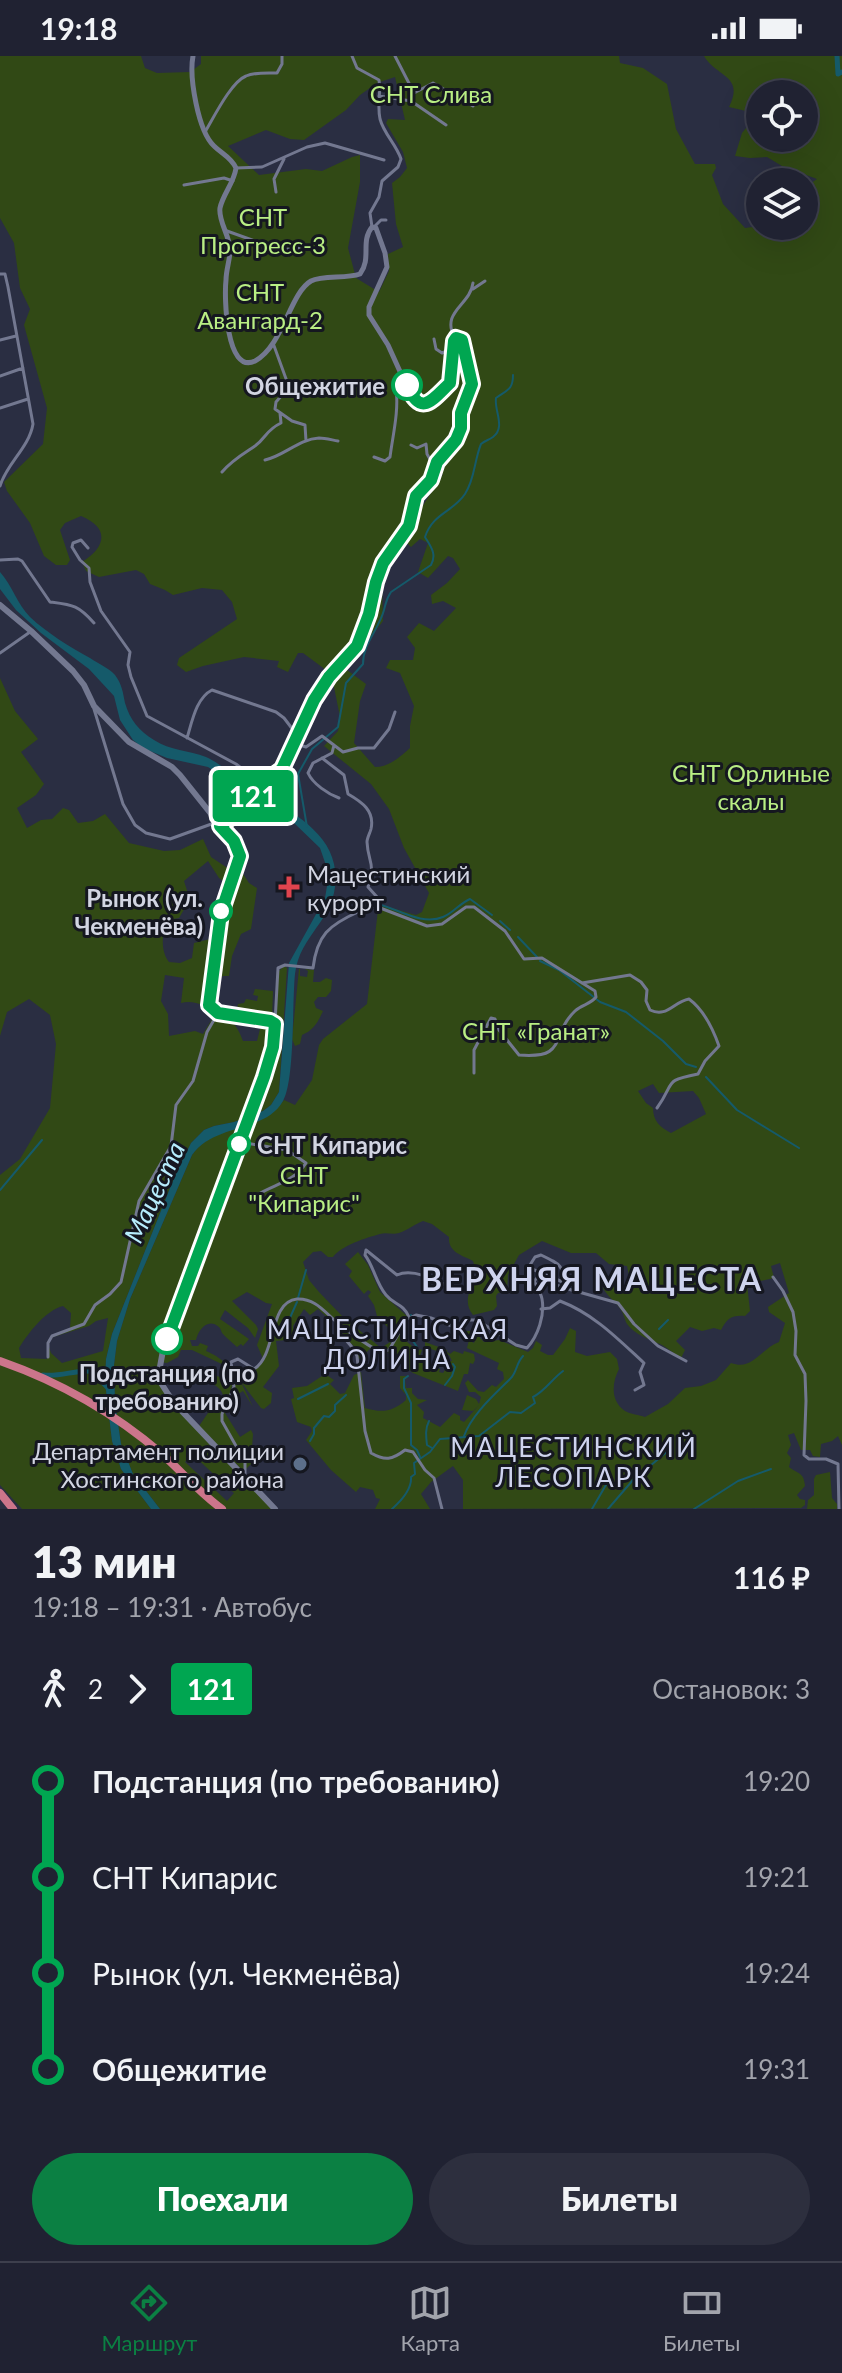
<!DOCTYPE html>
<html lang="ru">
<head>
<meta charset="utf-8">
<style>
  :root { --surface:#202232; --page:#2d2f3e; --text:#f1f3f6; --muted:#a2a4ac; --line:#3d3f4d; --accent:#0b8043 }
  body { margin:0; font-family:Lato,sans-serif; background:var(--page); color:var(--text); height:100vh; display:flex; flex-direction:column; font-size:30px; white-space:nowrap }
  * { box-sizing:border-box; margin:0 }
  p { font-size:26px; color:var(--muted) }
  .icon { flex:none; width:44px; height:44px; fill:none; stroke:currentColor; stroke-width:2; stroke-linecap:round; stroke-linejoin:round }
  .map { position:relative; height:1453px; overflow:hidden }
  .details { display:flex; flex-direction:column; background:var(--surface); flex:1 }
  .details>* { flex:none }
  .badge { padding:0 16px; border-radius:6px; font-size:28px; line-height:52px }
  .controls { position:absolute; left:746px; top:24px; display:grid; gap:16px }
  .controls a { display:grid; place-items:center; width:72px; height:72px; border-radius:50%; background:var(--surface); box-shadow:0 8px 32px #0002,0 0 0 2px var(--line); font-size:40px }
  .map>.badge { position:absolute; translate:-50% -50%; box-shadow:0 0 0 4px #fff }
  .legs { display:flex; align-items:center; gap:12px; height:88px; padding:0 32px; font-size:26px }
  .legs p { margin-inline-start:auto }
  .summary { display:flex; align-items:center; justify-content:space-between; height:136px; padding:0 32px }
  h1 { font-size:44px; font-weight:800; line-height:60px }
  .primary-button { display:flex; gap:16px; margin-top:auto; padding:16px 32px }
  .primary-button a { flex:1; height:92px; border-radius:48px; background:var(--accent); color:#fff; font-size:32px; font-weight:800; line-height:92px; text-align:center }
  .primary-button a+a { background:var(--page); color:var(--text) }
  ul { padding:0 32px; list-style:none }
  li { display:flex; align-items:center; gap:28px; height:96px; font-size:30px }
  li i { display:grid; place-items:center; width:12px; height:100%; margin:0 10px; background:currentColor }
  li i::after { content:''; width:20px; height:20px; margin:-10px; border:6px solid; border-radius:50%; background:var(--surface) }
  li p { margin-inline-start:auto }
  li:first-child i { background:linear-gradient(#0000 50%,currentColor 0) }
  li:last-child i { background:linear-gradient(currentColor 50%,#0000 0) }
  .status { display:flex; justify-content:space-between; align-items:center; height:56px; padding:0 40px; background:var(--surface); direction:ltr }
  .status svg { height:22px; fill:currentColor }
  .tabs { display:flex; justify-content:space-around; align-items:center; height:112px; border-top:2px solid var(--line); background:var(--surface); font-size:22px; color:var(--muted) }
  .tabs a { display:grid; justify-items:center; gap:4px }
  .tabs .selected { color:var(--accent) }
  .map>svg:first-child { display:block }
  .green { fill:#314915; fill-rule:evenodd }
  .water { fill:#155a6a }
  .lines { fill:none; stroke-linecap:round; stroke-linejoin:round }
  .stream { stroke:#155a6a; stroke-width:2 }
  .river { stroke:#155a6a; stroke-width:5 }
  .minor { stroke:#737890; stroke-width:3 }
  .tertiary { stroke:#737890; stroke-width:5 }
  .secondary { stroke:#737890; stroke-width:6 }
  .trunk { stroke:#cc758b; stroke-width:8 }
  .line-1-casing { stroke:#fff; stroke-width:18 }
  .line-1 { stroke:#00a651; stroke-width:12 }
  .stop-1-dot { fill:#fff; stroke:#00a651; stroke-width:4 }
  .health-dot { fill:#e0444e; stroke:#151720; stroke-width:3 }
  .service-dot { fill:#5c6f8a; stroke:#151720; stroke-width:3 }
  .labels { text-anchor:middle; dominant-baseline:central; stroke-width:6; stroke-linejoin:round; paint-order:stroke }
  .park-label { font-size:24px; fill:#b9ee84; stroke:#151720 }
  .stop-label { font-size:24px; font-weight:bold; fill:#d2d5e2; stroke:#151720; text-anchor:end }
  .poi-label { font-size:24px; fill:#d2d5e2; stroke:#151720; text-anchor:start }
  .water-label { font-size:26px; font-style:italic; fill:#b7edfd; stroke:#151720 }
  .neighbourhood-label { font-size:26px; letter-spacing:2px; fill:#ced3ee; stroke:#151720 }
  .district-label { font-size:32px; font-weight:bold; letter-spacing:2px; fill:#ced3ee; stroke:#151720 }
</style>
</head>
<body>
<div class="status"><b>19:18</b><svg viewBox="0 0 49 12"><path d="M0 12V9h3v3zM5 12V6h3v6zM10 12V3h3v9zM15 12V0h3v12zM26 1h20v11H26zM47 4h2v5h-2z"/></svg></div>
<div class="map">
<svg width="842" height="1453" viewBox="0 0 842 1453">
  <rect width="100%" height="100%" fill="#2a2e42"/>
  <!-- green -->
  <path class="green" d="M0,0H141L145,12L157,17L190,16L201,8V0H619L620,7L643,12L667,28L676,73L695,108H715L716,112L712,119L723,148L745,172L760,170H804V132L817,123L782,110L767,101L750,102L735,100L742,77L751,66L750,56L729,51C745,19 716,21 704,0H842V1389L838,1380L832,1385L821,1388L820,1401L813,1400L810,1394H801L794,1377L788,1379L791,1389L787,1397L791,1402L789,1411C798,1418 804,1416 805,1430L797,1439L800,1443L805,1444V1449L801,1452L463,1453V1424L453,1410L431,1426L421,1438L430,1453H375L380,1443L376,1442L373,1434L360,1431L356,1436L331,1414L306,1384L312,1375L311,1371L297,1366L291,1343L294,1342L292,1332L307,1330L325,1318L334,1324L330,1328L340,1338L345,1337L354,1319L361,1316L365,1352C382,1357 392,1356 406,1344V1339L400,1332V1320H408L405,1324L406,1332H412V1337L418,1343L427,1344L417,1349L424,1356L423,1362L440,1371L454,1357L460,1360V1364L464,1366L479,1349L473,1355L462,1354L467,1339L476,1343L479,1348L481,1341L475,1336H469L465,1327L468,1324L478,1335L484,1336L492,1329L496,1331L504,1323L503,1316L497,1313L499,1307L467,1292L469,1284L474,1287L475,1284L465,1278L466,1275H475L476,1268L481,1270L480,1282L484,1286L499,1284L528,1296L533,1292L536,1285L542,1289L540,1295L548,1299H553L565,1283L570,1272L576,1275L575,1296L587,1300L610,1296L617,1303L619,1313C612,1326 610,1345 625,1355C630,1358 640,1359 645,1361L668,1348L685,1332L701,1330L716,1324L731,1307C753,1315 759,1294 779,1286L785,1267L769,1256L768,1251L789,1237L780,1207L771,1210L774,1222L747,1228L750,1255L745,1260C731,1259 727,1263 721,1274L714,1272L702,1275L690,1271L676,1285L685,1294L681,1302C674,1298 667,1291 660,1288C650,1284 634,1278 627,1268C624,1263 624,1257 619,1251C614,1244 607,1240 603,1232L606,1229L625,1231L630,1224L627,1210L609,1208L596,1197H571L542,1185L519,1199L508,1219L507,1236L498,1237L496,1240L497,1250L494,1254L473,1259C462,1245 471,1232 477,1218L473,1205C461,1199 448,1196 449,1181L432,1168L423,1165C415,1168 408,1174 399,1177C393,1179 386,1176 380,1178C366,1182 342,1189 333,1201H328L321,1195L313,1196L303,1206L309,1224L319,1236L342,1260L381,1292L390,1286L393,1289L396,1280L377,1260L374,1249L368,1240L371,1236L368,1234L364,1238L349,1220L352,1215L345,1208L358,1196L368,1209L380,1236L408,1261L405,1266V1277L407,1278L405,1284L412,1290H416L417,1296L420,1293L422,1294L419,1302L416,1301L414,1304H418L420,1306L440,1313L439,1316L443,1317L447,1311L451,1312L449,1309L450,1305H452L449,1299L425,1291V1286L447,1294V1296L450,1298L454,1295L463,1298L464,1295L474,1298L475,1304L473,1308L470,1307L468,1318H464L458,1335L413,1317L386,1295L382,1297L391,1304L371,1292L359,1303L355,1291L340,1277L336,1265L339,1262L330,1264L318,1253L310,1259L304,1253L293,1270L295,1283L276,1285L279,1310L263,1331L272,1337L271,1347L264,1353L261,1352L241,1326L253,1351L243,1335L235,1340L233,1338L234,1316L236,1315L240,1324L264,1305L257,1289L272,1248L266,1247L247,1236L232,1245L256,1269L258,1273L255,1282L248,1272L225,1254L220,1263L249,1283L243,1290L241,1288L237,1291C232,1286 226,1282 222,1277C221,1275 221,1273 219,1271C208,1261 198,1274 196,1284H190L192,1290H198L200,1287L208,1290L206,1295C227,1304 238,1317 229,1341L233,1346L232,1352L225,1357L240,1381L251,1374L253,1378L251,1406H253L246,1413L245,1417L199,1370L219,1341L224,1345C223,1327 208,1327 192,1322L195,1311L222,1322L226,1310L192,1294H181L178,1301L167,1307L161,1306L159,1316L168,1338L275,1453H160L133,1418L121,1388L115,1347L114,1309L117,1285L130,1243L192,1099C215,1066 259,1076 284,1044L295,1049L312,1024L319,989L323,983L367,948L378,854L371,846L416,859L422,856L429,837L404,792L389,753L371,728L324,690L338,675L340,661L332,621L343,611L366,628L360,645L354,687L375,711C389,711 400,701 410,692V670L414,650L400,617L386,612L390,604H413L415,592L407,581L419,567L434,575L456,552L443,545L432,548L431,539L447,527L460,513L453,502L448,500L428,522L418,516L428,487L420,483L411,491L406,486L399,487L443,418L434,414L413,440L407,469L375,518L382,526L383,565L365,589L330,617L303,597H298L288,616L277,611L279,605L244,601L203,610L186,616L177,609L179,602L237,563L232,546L222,534L202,532L173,539L165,534L150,528L144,518L136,514L99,521L86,515L82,506C106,491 110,472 81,460L65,467L60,474L70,504L67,509H56L44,500L30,467L7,435L4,426L43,388L47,352L24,269L30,253L20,232L14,187L0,162ZM395,21L405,64L388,63L386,67L403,96L407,112L400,121L392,127L396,168L403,191L388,198L389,215L379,236L356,222L348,192L360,126V99L352,101L322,115L306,113L259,119L228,90L266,74L290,83L304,84L346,54L360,39L377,27ZM760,38H804V82H760ZM653,1028L659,1037L693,1035L699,1042L706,1058L671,1077C660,1071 653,1065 653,1052L646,1047L638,1035ZM192,1398L234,1437L227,1445L185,1406Z
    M0,622L15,655L38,683L21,696L44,728L36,739L17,752L27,772L41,764L52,763L63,752L69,754L78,767L93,765L105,758L129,787L164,795L180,794L203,783L211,801L232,815L227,828L219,822L208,805L184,825L192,850H186L179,862L167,864C162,877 160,894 169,906L180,907L192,902L194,887L222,880L225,859L240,813L249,827L257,832L251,873L241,878L232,900L229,920H223C211,930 214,940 219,952L218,954C206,951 194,943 181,947L184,922L165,919L161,945L168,958L169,980L195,975L203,978L212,963C230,958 237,969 243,985H257L262,965L275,970L277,917L284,910L287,912L279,1036L271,1049L263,1055L234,1066L214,1070L204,1074L191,1087L176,1117L112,1278L106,1303L105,1326L112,1385L121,1413L151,1453H22L0,1429V1119L20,1103L50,1052L56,988L50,959L29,943L7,956L0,980ZM63,1250L71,1257L70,1273L50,1282L47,1303L21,1302L19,1292C29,1276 45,1255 63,1250ZM108,1262L103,1295L62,1307L51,1297L48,1288L53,1281L89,1270L96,1265Z
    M299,913H300V920L307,921L308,915L305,913L314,914L313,926H320L326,922L332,924L331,935L326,941H318L314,946L316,952L323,955C318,966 314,974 302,979L300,988L295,990L292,983Z
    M255,933L273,935L272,963L236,958L238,948L244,947L246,943L257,945L258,940L253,939Z
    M830,1416L832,1442L837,1448V1453H807L808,1444L814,1439V1423L816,1419Z"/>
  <!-- water -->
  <path class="water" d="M0,516C12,529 17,548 30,561C47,577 70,591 90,602C99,608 109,612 115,619C122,628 123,637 125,647C130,664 139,675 154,684C170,695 189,694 206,701C220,707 233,720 246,728C276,748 326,769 334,808C344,861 300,874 295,918C292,947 295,1024 283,1045C265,1077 215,1067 192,1099L130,1243L117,1285L114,1309L115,1347L121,1388L133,1418L160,1453H151L121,1413L112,1385L105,1326L106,1303L112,1278L176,1117L191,1087L204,1074L214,1070L234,1066L263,1055L271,1049L279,1036L289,907L325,842L329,818L320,792L293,766L208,711L167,702L143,692L133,684L120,664L114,640L89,613L41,577L16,554L0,533Z"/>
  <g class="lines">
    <!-- stream -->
    <path class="stream" d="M307,771L298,718L312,693L338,671L346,627L363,608C363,587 379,573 384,554C386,547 386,543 391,536L431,509C437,498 431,491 425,481C433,457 453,456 465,438C475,423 474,405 481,388C484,385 489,384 493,381C506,371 494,355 496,342C507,334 513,334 513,319
      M369,846C393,849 420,871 443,861C453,857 459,848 470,843L492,859
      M500,865L510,874
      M518,881L537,901
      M540,905L559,914L600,946L626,956L663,985L686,1008L696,1011
      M706,1021L737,1054L799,1092
      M0,1134L42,1084
      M298,1242L306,1214
      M411,1259L413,1285L417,1291
      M659,1273L668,1264
      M285,1281L289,1264L297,1246
      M408,1320L404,1323V1332L411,1347V1389L417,1394L420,1401
      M445,1329L452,1320L455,1311L453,1308
      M298,1343L328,1328
      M429,1365C425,1373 426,1380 427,1389L432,1392
      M464,1380C472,1358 495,1338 510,1323C517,1317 516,1307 523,1300
      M310,1385L314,1378V1372L324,1360L329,1361L335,1355V1349L346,1339
      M392,1453C400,1446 412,1433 411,1421L415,1418L414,1407L430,1396L440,1383L479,1380L510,1356L521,1357L535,1347L533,1341C545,1335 552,1323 563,1315
      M592,1453L610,1422
      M608,1453L633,1424L668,1395
      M694,1453L738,1425L771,1413"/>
    <!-- river -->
    <path class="river" d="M837,0L838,18L842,16
      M43,1319C60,1321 75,1314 92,1315L109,1333"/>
    <!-- minor -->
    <path class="minor" d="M352,0L357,12L379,24C381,37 377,50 380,63C384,78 396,88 401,103L398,111L382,125L379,141L370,157L372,171
      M395,0L414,37L411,45
      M414,37L433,27L473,50
      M379,40L411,45L446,69
      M205,76C214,61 231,26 246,20C255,16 267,17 277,17L282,8V0
      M236,112L262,111L307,91L325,87L384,104
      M184,129L224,122L233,125
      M276,136L274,123L284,103
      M374,171L381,164H386
      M227,175L280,194L299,192
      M0,218H5L8,231L33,368C29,392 7,407 0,430
      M473,233L485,225
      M434,283L436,293L442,297L454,292
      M455,283C440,255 470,250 473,227
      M0,284L16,280
      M273,287L289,331L276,346L275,353L292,365L305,369L306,385
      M0,320L23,312
      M0,352L28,343
      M411,389L417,392L426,388L427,398L435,412
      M374,401L385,405L390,401C393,378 399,355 396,332L406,327
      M265,404C284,400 299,383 319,382C325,382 332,384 338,385
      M222,416C232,404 243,398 255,390C266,382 266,374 281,367L280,357
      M88,492L81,484L73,487L72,491L80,504L89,512L90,526L101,555L130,596L128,609L131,621L147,660L236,708L262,728
      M0,504L18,503L22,505L50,546C73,549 78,549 94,567
      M0,597L30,576
      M94,653L123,748L135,769L146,777L170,783L217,766
      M187,682C192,666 196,642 212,634L276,656L284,662L297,679
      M293,687L306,691L322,680L343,696L358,692H374L389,673L395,656
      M334,689L332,697L313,707L308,717C313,728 328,738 339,742
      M322,702L344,719L348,738C362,746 375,755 371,773C370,777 367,782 367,786C368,807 376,806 368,831L377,841L375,849
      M375,850L427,870L442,868L466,851H474L505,875L524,903L542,902L595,935L596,941C590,949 582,948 575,955C549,980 569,1003 519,999L499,974L495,963L491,962L474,994V1017
      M582,927L630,919L641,926L647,934L646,945L650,954C667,962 673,946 689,943C704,954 713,973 719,990L705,1005L698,1018C662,1025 676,1026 657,1052
      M275,967L278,912L285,909L313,912C317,879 329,869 358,856C365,854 368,850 375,850
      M240,1086L287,1094L306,1107C294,1126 274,1128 257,1139
      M773,1221L783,1235L793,1256L796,1275L795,1299L805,1318L806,1345L804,1399L809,1403H826L838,1408L839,1453
      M565,1227L532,1213L530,1209L535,1201L541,1199C562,1209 562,1209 566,1231
      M541,1253L550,1252L560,1245C594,1258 618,1283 644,1307L640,1316L644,1329L635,1334
      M409,1261C403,1247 394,1249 386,1239C376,1227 374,1211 365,1199L366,1194L397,1219C415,1211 441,1227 458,1235
      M336,1266C338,1281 352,1286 357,1300L365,1375L371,1397C385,1405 392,1404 405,1394L413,1396L425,1414L434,1422L442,1453
      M48,1301V1287L52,1280L84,1268L95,1249L110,1238L121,1226L139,1145L171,1090L176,1049L193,1025L207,976L218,957
      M245,1422V1406L222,1365V1358L234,1331L231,1306L238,1303L254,1313C277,1299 268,1246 297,1243C316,1242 326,1258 339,1268C352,1279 366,1288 380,1296L389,1294L407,1263L416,1259L431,1262L452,1270L459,1269L468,1264H477L516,1289L527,1292C538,1280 545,1259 542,1243C541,1237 537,1231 534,1225L538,1221L561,1231L618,1247L634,1268L658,1290L686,1305"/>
    <!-- tertiary -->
    <path class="tertiary" d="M193,0C189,21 198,75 214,90C222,98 231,101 236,112C234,127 223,138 220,152C218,165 230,180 230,194C230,204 226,214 226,224C224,241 226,319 255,305C283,290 290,237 311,225C323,219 346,223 360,218C372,202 360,186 372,171L376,172L385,197L387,211L369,251V259L388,289L412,342L417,347L426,348L450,327L454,285L456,282L462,284L472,328L462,351L461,372L456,384L437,406L431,424L416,440L409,470L393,490L383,507L376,526L369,558L357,590L329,621L314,644L282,713L262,728L243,752L220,770"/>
    <!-- secondary -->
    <path class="secondary" d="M0,549L31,575L73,615L84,629L94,650L129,686L172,711L180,719L239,793L238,807L221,857L209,949L218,957L266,963L275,968L273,991L264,1021L164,1289L159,1316L161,1327L168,1338L175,1348L275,1453"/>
    <!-- trunk -->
    <path class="trunk" d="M0,1305C60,1326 113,1356 162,1398C182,1416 200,1437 222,1453
      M0,1437L13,1453"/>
  </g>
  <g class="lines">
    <!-- line-1 casing -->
    <g class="line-1-casing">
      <path id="line-1" d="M167,1283L264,1021L273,991L275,968L270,965L218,957L209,949L221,857L240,800L234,785L220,770L243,752L262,728L282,713L314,644L329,621L357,590L369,558L376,526L383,507L409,470L416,440L431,424L437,406L456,384L461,372V357L472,328L462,284L456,282L454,285L450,327C432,344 421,362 407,329"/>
    </g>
    <!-- line-1 -->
    <use href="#line-1" class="line-1"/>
  </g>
  <!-- markers -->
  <g class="stop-1-dot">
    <circle cx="407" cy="329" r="14"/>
    <circle cx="221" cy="855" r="10"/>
    <circle cx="239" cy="1088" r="10"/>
    <circle cx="167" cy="1283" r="14"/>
  </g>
  <path class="health-dot" d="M285 819h8v8h8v8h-8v8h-8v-8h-8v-8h8z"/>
  <circle class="service-dot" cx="300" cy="1408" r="8"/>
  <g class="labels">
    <!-- park labels -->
    <g class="park-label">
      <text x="431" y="37">СНТ Слива</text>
      <text x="263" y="160">СНТ<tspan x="263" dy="28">Прогресс-3</tspan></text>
      <text x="260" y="235">СНТ<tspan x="260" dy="28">Авангард-2</tspan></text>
      <text x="751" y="716">СНТ Орлиные<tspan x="751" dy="28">скалы</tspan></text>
      <text x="536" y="974">СНТ «Гранат»</text>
      <text x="304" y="1118">СНТ<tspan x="304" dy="28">"Кипарис"</tspan></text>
    </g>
    <!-- stop labels -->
    <g class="stop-label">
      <text x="385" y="329">Общежитие</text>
      <text x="203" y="841">Рынок (ул.<tspan x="203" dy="28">Чекменёва)</tspan></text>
      <text x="257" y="1088" text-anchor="start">СНТ Кипарис</text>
      <text x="167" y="1316" text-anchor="middle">Подстанция (по<tspan x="167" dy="28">требованию)</tspan></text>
    </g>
    <!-- poi labels -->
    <g class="poi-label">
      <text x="307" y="817">Мацестинский<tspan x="307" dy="28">курорт</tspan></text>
      <text x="284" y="1394" text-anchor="end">Департамент полиции<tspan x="284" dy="28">Хостинского района</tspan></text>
    </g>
    <!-- water labels -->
    <g class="water-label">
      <text transform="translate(154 1136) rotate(-65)">Мацеста</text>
    </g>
    <!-- neighbourhood labels -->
    <g class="neighbourhood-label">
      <text x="388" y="1273">МАЦЕСТИНСКАЯ<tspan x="388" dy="30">ДОЛИНА</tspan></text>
      <text x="574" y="1391">МАЦЕСТИНСКИЙ<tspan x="574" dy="30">ЛЕСОПАРК</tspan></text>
    </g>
    <!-- district labels -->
    <g class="district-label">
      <text x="592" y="1222">ВЕРХНЯЯ МАЦЕСТА</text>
    </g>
  </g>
</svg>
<div class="controls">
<a><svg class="icon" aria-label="locate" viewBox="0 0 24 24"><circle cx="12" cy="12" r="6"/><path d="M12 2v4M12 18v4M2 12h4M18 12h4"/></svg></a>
<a><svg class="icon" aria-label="layers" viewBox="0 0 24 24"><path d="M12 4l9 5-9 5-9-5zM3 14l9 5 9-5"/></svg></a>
</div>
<b class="badge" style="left:253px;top:740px;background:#00a651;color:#fff">121</b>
</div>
<section class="details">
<div class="summary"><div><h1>13 мин</h1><p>19:18 – 19:31 · Автобус</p></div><b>116 ₽</b></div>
<div class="legs"><svg class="icon" aria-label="walk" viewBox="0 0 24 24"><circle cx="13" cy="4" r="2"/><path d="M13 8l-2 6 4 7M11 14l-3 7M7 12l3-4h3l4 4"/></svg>2<svg class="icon" aria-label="forward" viewBox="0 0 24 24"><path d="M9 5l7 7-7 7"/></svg><b class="badge" style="background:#00a651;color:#fff">121</b><p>Остановок: 3</p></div>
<ul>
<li><i style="color:#00a651"></i><b>Подстанция (по требованию)</b><p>19:20</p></li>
<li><i style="color:#00a651"></i><span>СНТ Кипарис</span><p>19:21</p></li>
<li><i style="color:#00a651"></i><span>Рынок (ул. Чекменёва)</span><p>19:24</p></li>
<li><i style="color:#00a651"></i><b>Общежитие</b><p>19:31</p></li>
</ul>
<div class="primary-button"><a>Поехали</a><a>Билеты</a></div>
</section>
<nav class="tabs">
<a class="selected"><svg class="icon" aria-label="directions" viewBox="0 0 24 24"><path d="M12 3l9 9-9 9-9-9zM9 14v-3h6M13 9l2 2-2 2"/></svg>Маршрут</a>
<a><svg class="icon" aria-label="map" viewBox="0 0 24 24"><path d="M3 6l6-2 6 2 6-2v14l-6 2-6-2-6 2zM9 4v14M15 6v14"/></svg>Карта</a>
<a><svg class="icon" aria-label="tickets" viewBox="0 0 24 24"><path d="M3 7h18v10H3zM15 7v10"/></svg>Билеты</a>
</nav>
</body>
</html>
